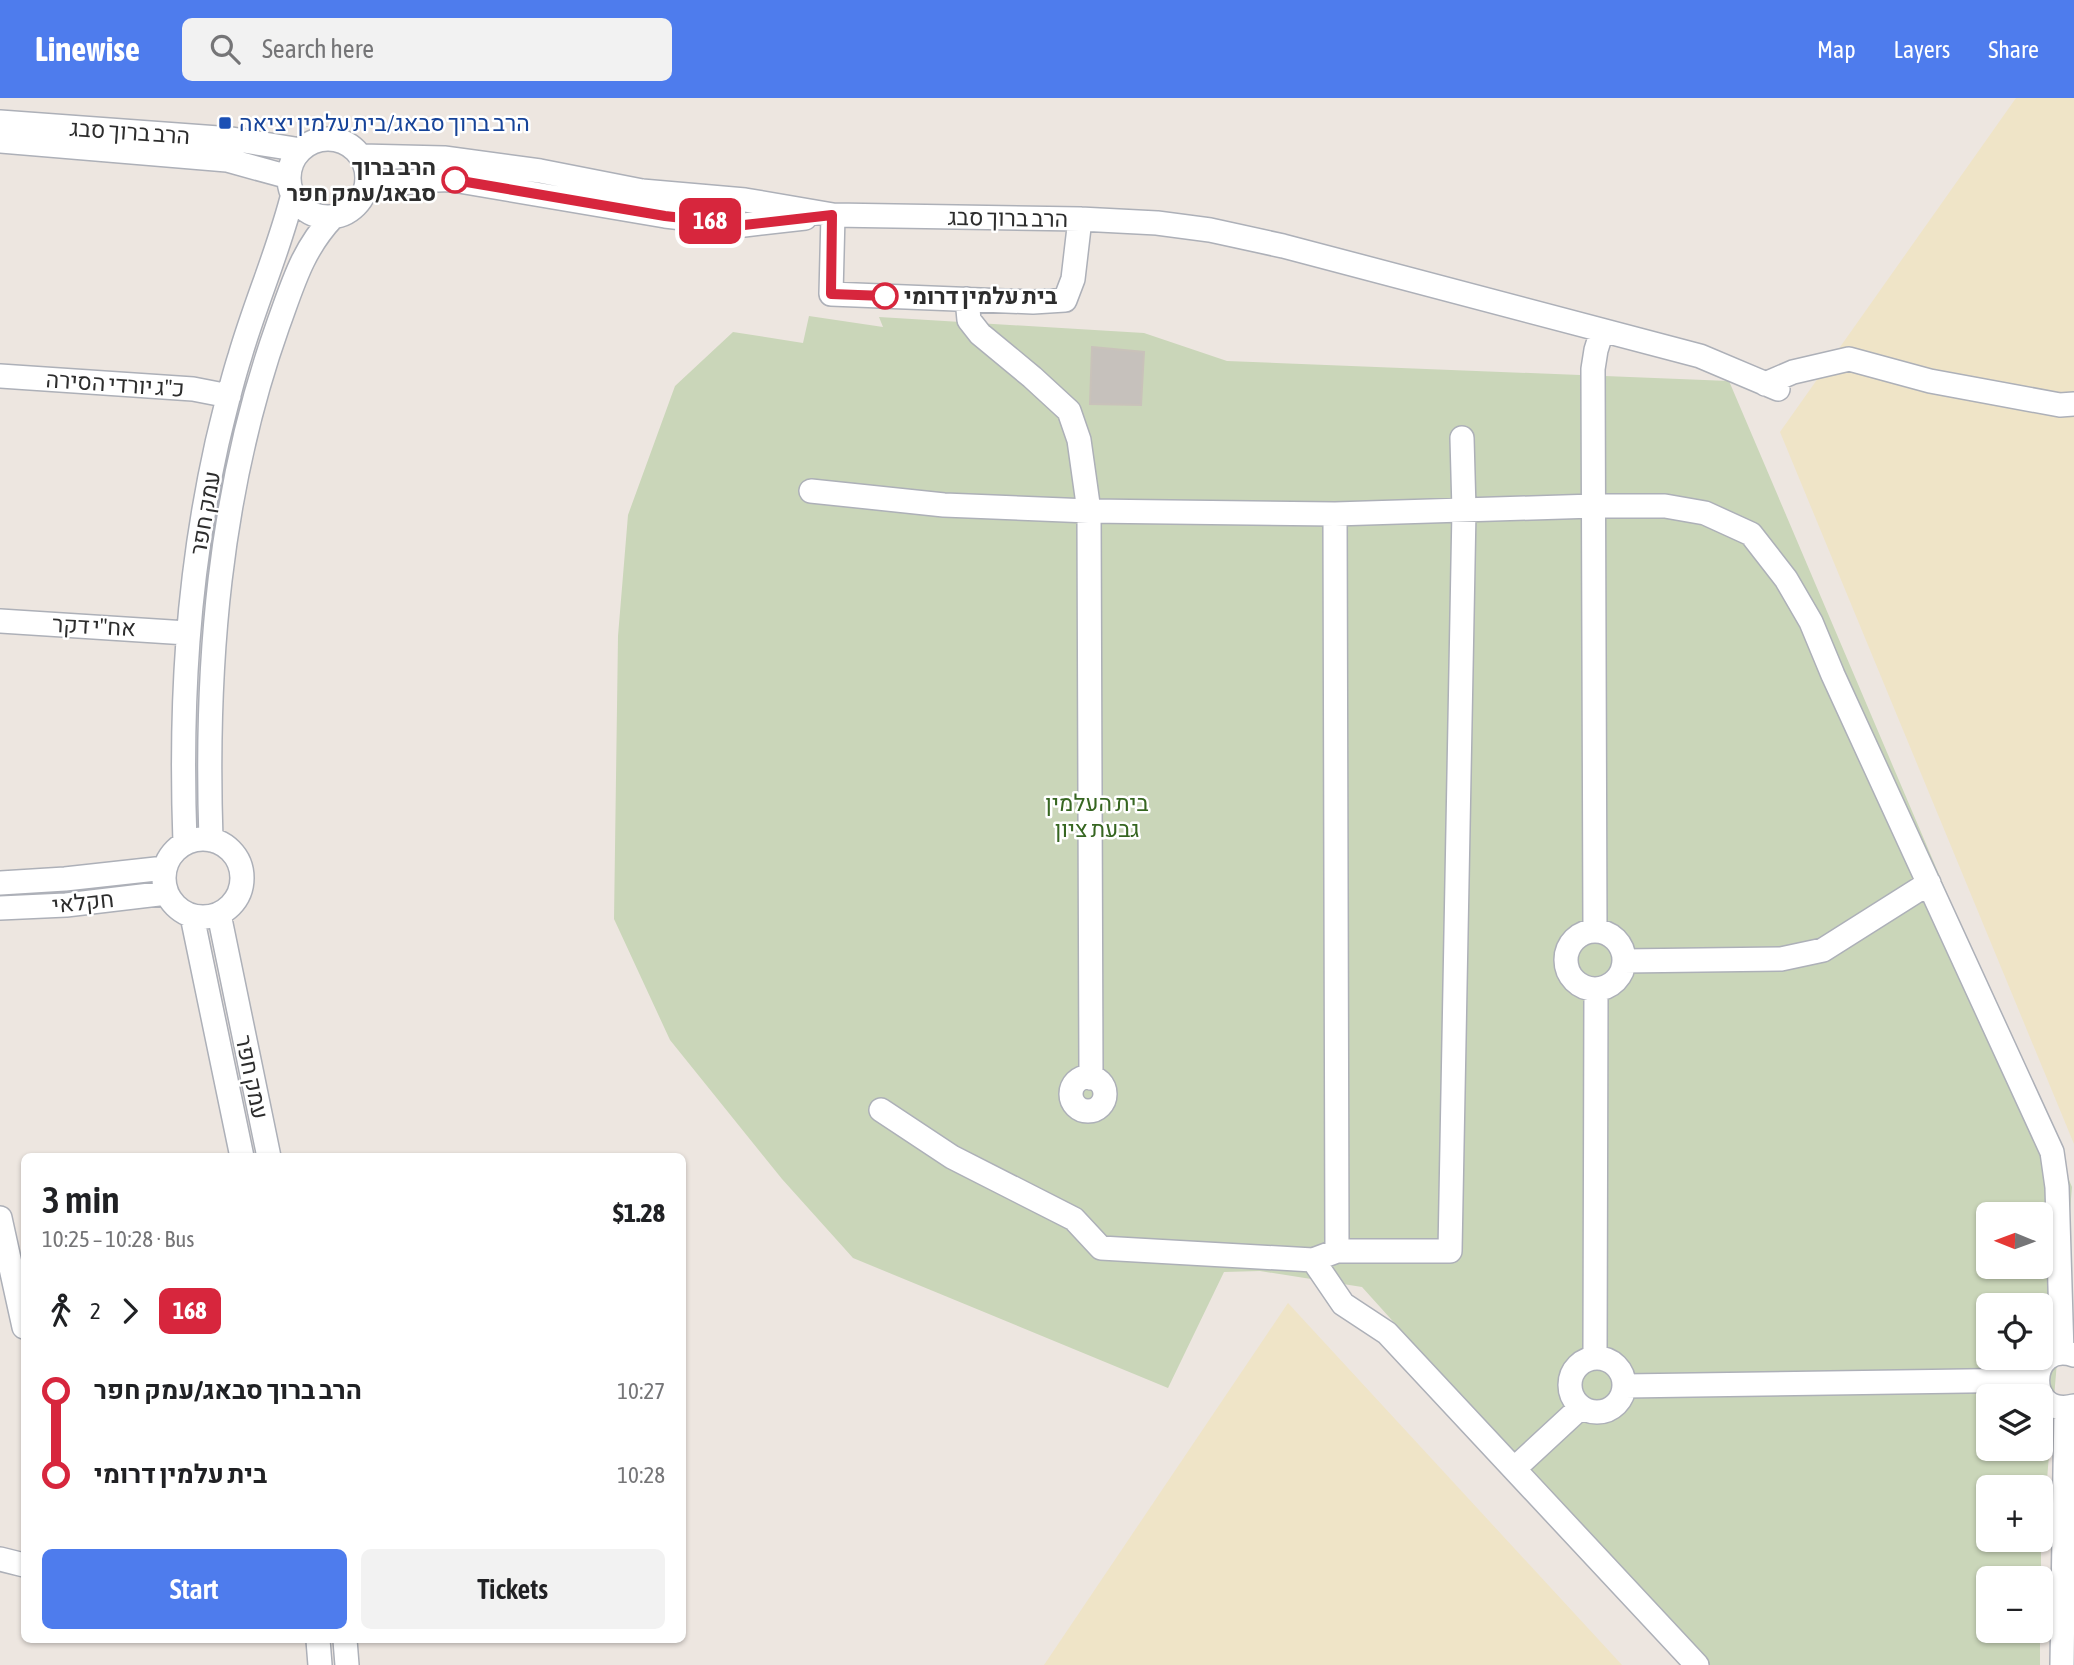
<!DOCTYPE html>
<html lang="en">
<head>
<meta charset="utf-8">
<style>
  :root { --surface:#fff; --page:#f2f2f2; --text:#202124; --muted:#757577; --accent:#4e7ced }
  body { margin:0; font-family:"Asap Condensed",Heebo,sans-serif; background:var(--page); color:var(--text); height:100vh; display:flex; flex-direction:column; font-size:26px; white-space:nowrap }
  * { box-sizing:border-box; margin:0 }
  p { font-size:23px; color:var(--muted) }
  .icon { flex:none; width:38px; height:38px; fill:none; stroke:currentColor; stroke-width:2; stroke-linecap:round; stroke-linejoin:round }
  .map { position:relative; flex:1; overflow:hidden }
  .side { position:absolute; left:21px; top:1055px; width:665px; height:490px; display:flex; flex-direction:column; background:var(--surface); border-radius:10px; box-shadow:0 2px 5px #0004 }
  .side>* { flex:none }
  .badge { padding:0 14px; border-radius:10px; font-size:24px; line-height:46px }
  .needle { width:46px; rotate:271deg }
  .buttons { position:absolute; left:1976px; top:1104px; display:grid; gap:14px }
  .buttons a { display:grid; place-items:center; width:77px; height:77px; border-radius:10px; background:var(--surface); box-shadow:0 2px 5px #0004; font-size:35px }
  .map>.badge { position:absolute; translate:-50% -50%; box-shadow:0 0 0 4px #fff }
  .legs { display:flex; align-items:center; gap:10px; height:77px; padding:0 21px; font-size:23px }
  .legs p { margin-inline-start:auto }
  .head { display:flex; align-items:center; justify-content:space-between; height:119px; padding:0 21px }
  h1 { font-size:38px; font-weight:600; line-height:52px }
  .button { display:flex; gap:14px; margin-top:auto; padding:14px 21px }
  .button a { flex:1; height:80px; border-radius:10px; background:var(--accent); color:#fff; font-size:28px; font-weight:600; line-height:80px; text-align:center }
  .button a+a { background:var(--page); color:var(--text) }
  ul { padding:0 21px; list-style:none }
  li { display:flex; align-items:center; gap:24px; height:84px; font-size:26px }
  li i { display:grid; place-items:center; width:10px; height:100%; margin:0 9px; background:currentColor }
  li i::after { content:''; width:18px; height:18px; margin:-9px; border:5px solid; border-radius:50%; background:var(--surface) }
  li p { margin-inline-start:auto }
  li:first-child i { background:linear-gradient(#0000 50%,currentColor 0) }
  li:last-child i { background:linear-gradient(currentColor 50%,#0000 0) }
  header { display:flex; align-items:center; gap:42px; box-sizing:border-box; height:98px; padding:0 35px; background:var(--accent); color:#fff }
  header strong { font-size:33px }
  nav { display:flex; gap:38px; margin-inline-start:auto; font-size:24px }
  .search { width:490px; height:63px; background:var(--page); display:flex; align-items:center; gap:18px; box-sizing:border-box; padding:0 24px; border-radius:10px; color:var(--muted); font-size:26px }
  .map>svg:first-child { display:block }
  .sand { fill:#efe4c7 }
  .cemetery { fill:#cad6b9; fill-rule:evenodd }
  .building { fill:#c6c1bc; stroke:#c9c2ba; stroke-width:2 }
  .lines { fill:none; stroke-linecap:round; stroke-linejoin:round }
  .minor-casing { stroke:#adb0b8; stroke-width:26 }
  .minor { stroke:#fff; stroke-width:23 }
  .line-1-casing { stroke:#fff; stroke-width:16 }
  .line-1 { stroke:#d7263d; stroke-width:10 }
  .transit-dot { fill:#1a4fb4; stroke:#fff; stroke-width:2.5 }
  .stop-1-dot { fill:#fff; stroke:#d7263d; stroke-width:3.5 }
  .labels { text-anchor:middle; dominant-baseline:central; stroke-width:5; stroke-linejoin:round; paint-order:stroke }
  .transit-label { font-size:23px; fill:#164399; stroke:#fff; text-anchor:start }
  .street-label { font-size:23px; fill:#2d2d2d; stroke:#fff }
  .stop-label { font-size:23px; font-weight:bold; fill:#2d2d2d; stroke:#fff; text-anchor:end }
  .park-label { font-size:23px; fill:#366621; stroke:#fff }
</style>
</head>
<body>
<header>
<strong>Linewise</strong>
<div class="search"><svg class="icon" aria-label="search" viewBox="0 0 24 24"><circle cx="10" cy="10" r="6"/><path d="M15 15l6 6"/></svg>Search here</div>
<nav><a>Map</a><a>Layers</a><a>Share</a></nav>
</header>
<div class="map">
<svg width="2074" height="1567" viewBox="0 0 2074 1567">
  <rect width="100%" height="100%" fill="#ede6e0"/>
  <!-- sand -->
  <path class="sand" d="M2016,0H2074V1046L1780,334Z
    M1288,1205L1622,1567H1044Z"/>
  <!-- cemetery -->
  <path class="cemetery" d="M809,218L883,229L879,219L1144,235L1227,263L1729,283L2072,1089L2041,1451V1531L2040,1480H1988V1533H2040V1567H1703L1362,1189L1260,1173L1224,1174L1168,1290L853,1160L782,1081L670,942L614,821L618,538L628,417L675,288L733,234L803,245ZM1988,1116H2040V1169H1988ZM1988,1208H2040V1260H1988ZM1988,1298H2040V1351H1988ZM1988,1390H2040V1442H1988Z"/>
  <!-- building -->
  <path class="building" d="M1092,249L1144,254L1141,307L1090,306Z"/>
  <g class="lines">
    <!-- minor casing -->
    <g class="minor-casing">
      <path id="minor" d="M0,24L232,41L301,52
        M289 80a39 39 0 1 1 78 0a39 39 0 1 1-78 0Z
        M0,43L227,62L289,79
        M361,58L444,60L540,73L642,93L745,102L833,117L1080,121L1157,125L1210,132L1283,148L1700,258L1778,291
        M365,94C394,85 422,81 453,82L665,118L744,127L805,120
        M833,117L831,196L1033,204L1065,202L1073,181L1080,121
        M967,201L969,222L980,236L1032,279L1069,313L1079,342L1089,413L1091,980
        M0,278L193,291L229,298
        M1765,286L1793,274L1849,261L1930,283L2060,307L2074,306
        M811,393L944,407L1089,413L1335,416L1337,1153L1313,1162L1101,1150L1074,1121L952,1059L881,1012
        M1335,416L1594,408H1665L1705,415L1751,436L1786,481L1811,524L1833,577L2052,1054L2057,1089L2062,1255
        M0,523L187,535
        M164 780a39 39 0 1 1 78 0a39 39 0 1 1-78 0Z
        M211,742C205,568 219,393 278,227C293,186 302,152 333,119
        M185,745C180,608 187,480 217,345C224,316 231,286 240,258C256,203 279,152 293,96
        M0,785L65,781L165,770
        M0,810L66,807L167,795
        M219,816L269,1059
        M192,818L242,1059
        M1566 862a29 29 0 1 1 58 0a29 29 0 1 1-58 0Z
        M1595,833L1593,271L1596,252L1602,233
        M1624,863L1781,861L1823,852L1929,785
        M1071 996a17 17 0 1 1 34 0a17 17 0 1 1-34 0Z
        M0,1120L24,1229
        M1337,1153H1450L1464,412L1462,340
        M1313,1162L1343,1206L1387,1235L1697,1567
        M2074,1257C2027,1242 2024,1321 2074,1308
        M1570 1287a27 27 0 1 1 54 0a27 27 0 1 1-54 0Z
        M1595,1260L1596,892
        M1625,1288L2037,1282
        M1514,1371L1581,1309
        M0,1461L24,1467
        M318,1542L320,1567
        M345,1542L347,1567
        M2062,1567L2066,1310"/>
    </g>
    <!-- minor -->
    <use href="#minor" class="minor"/>
  </g>
  <g class="lines">
    <!-- line-1 casing -->
    <g class="line-1-casing">
      <path id="line-1" d="M455,82L665,118L744,127L832,117L831,196L885,198"/>
    </g>
    <!-- line-1 -->
    <use href="#line-1" class="line-1"/>
  </g>
  <!-- markers -->
  <rect class="transit-dot" x="218" y="18" width="14" height="14" rx="3.5"/>
  <g class="stop-1-dot">
    <circle cx="455" cy="82" r="12"/>
    <circle cx="885" cy="198" r="12"/>
  </g>
  <g class="labels">
    <!-- transit labels -->
    <g class="transit-label">
      <text x="239" y="25">הרב ברוך סבאג/בית עלמין יציאה</text>
    </g>
    <!-- street labels -->
    <g class="street-label">
      <text transform="translate(130 34) rotate(4)">הרב ברוך סבג</text>
      <text transform="translate(1008 120) rotate(1)">הרב ברוך סבג</text>
      <text transform="translate(115 286) rotate(4)">כ"ג יורדי הסירה</text>
      <text transform="translate(205 415) rotate(-80)">עמק חפר</text>
      <text transform="translate(94 528) rotate(3)">אח"י דקר</text>
      <text transform="translate(83 804) rotate(-6)">חקלאי</text>
      <text transform="translate(252 979) rotate(78)">עמק חפר</text>
    </g>
    <!-- stop labels -->
    <g class="stop-label">
      <text x="436" y="69">הרב ברוך<tspan x="436" dy="26">סבאג/עמק חפר</tspan></text>
      <text x="904" y="198" text-anchor="start">בית עלמין דרומי</text>
    </g>
    <!-- park labels -->
    <g class="park-label">
      <text x="1097" y="705">בית העלמין<tspan x="1097" dy="26">גבעת ציון</tspan></text>
    </g>
  </g>
</svg>
<div class="buttons">
<a><svg class="needle" viewBox="-14 -14 28 28"><path d="M0-13l5 13h-10z" fill="#e53935"/><path d="M0 13l5-13h-10z" fill="#757577"/></svg></a>
<a><svg class="icon" aria-label="locate" viewBox="0 0 24 24"><circle cx="12" cy="12" r="6"/><path d="M12 2v4M12 18v4M2 12h4M18 12h4"/></svg></a>
<a><svg class="icon" aria-label="layers" viewBox="0 0 24 24"><path d="M12 4l9 5-9 5-9-5zM3 14l9 5 9-5"/></svg></a>
<a>+</a>
<a>−</a>
</div>
<b class="badge" style="left:710px;top:123px;background:#d7263d;color:#fff">168</b>
<section class="side">
<div class="head"><div><h1>3 min</h1><p>10:25 – 10:28 · Bus</p></div><b>$1.28</b></div>
<div class="legs"><svg class="icon" aria-label="walk" viewBox="0 0 24 24"><circle cx="13" cy="4" r="2"/><path d="M13 8l-2 6 4 7M11 14l-3 7M7 12l3-4h3l4 4"/></svg>2<svg class="icon" aria-label="forward" viewBox="0 0 24 24"><path d="M9 5l7 7-7 7"/></svg><b class="badge" style="background:#d7263d;color:#fff">168</b></div>
<ul>
<li><i style="color:#d7263d"></i><b>הרב ברוך סבאג/עמק חפר</b><p>10:27</p></li>
<li><i style="color:#d7263d"></i><b>בית עלמין דרומי</b><p>10:28</p></li>
</ul>
<div class="button"><a>Start</a><a>Tickets</a></div>
</section>
</div>
</body>
</html>
